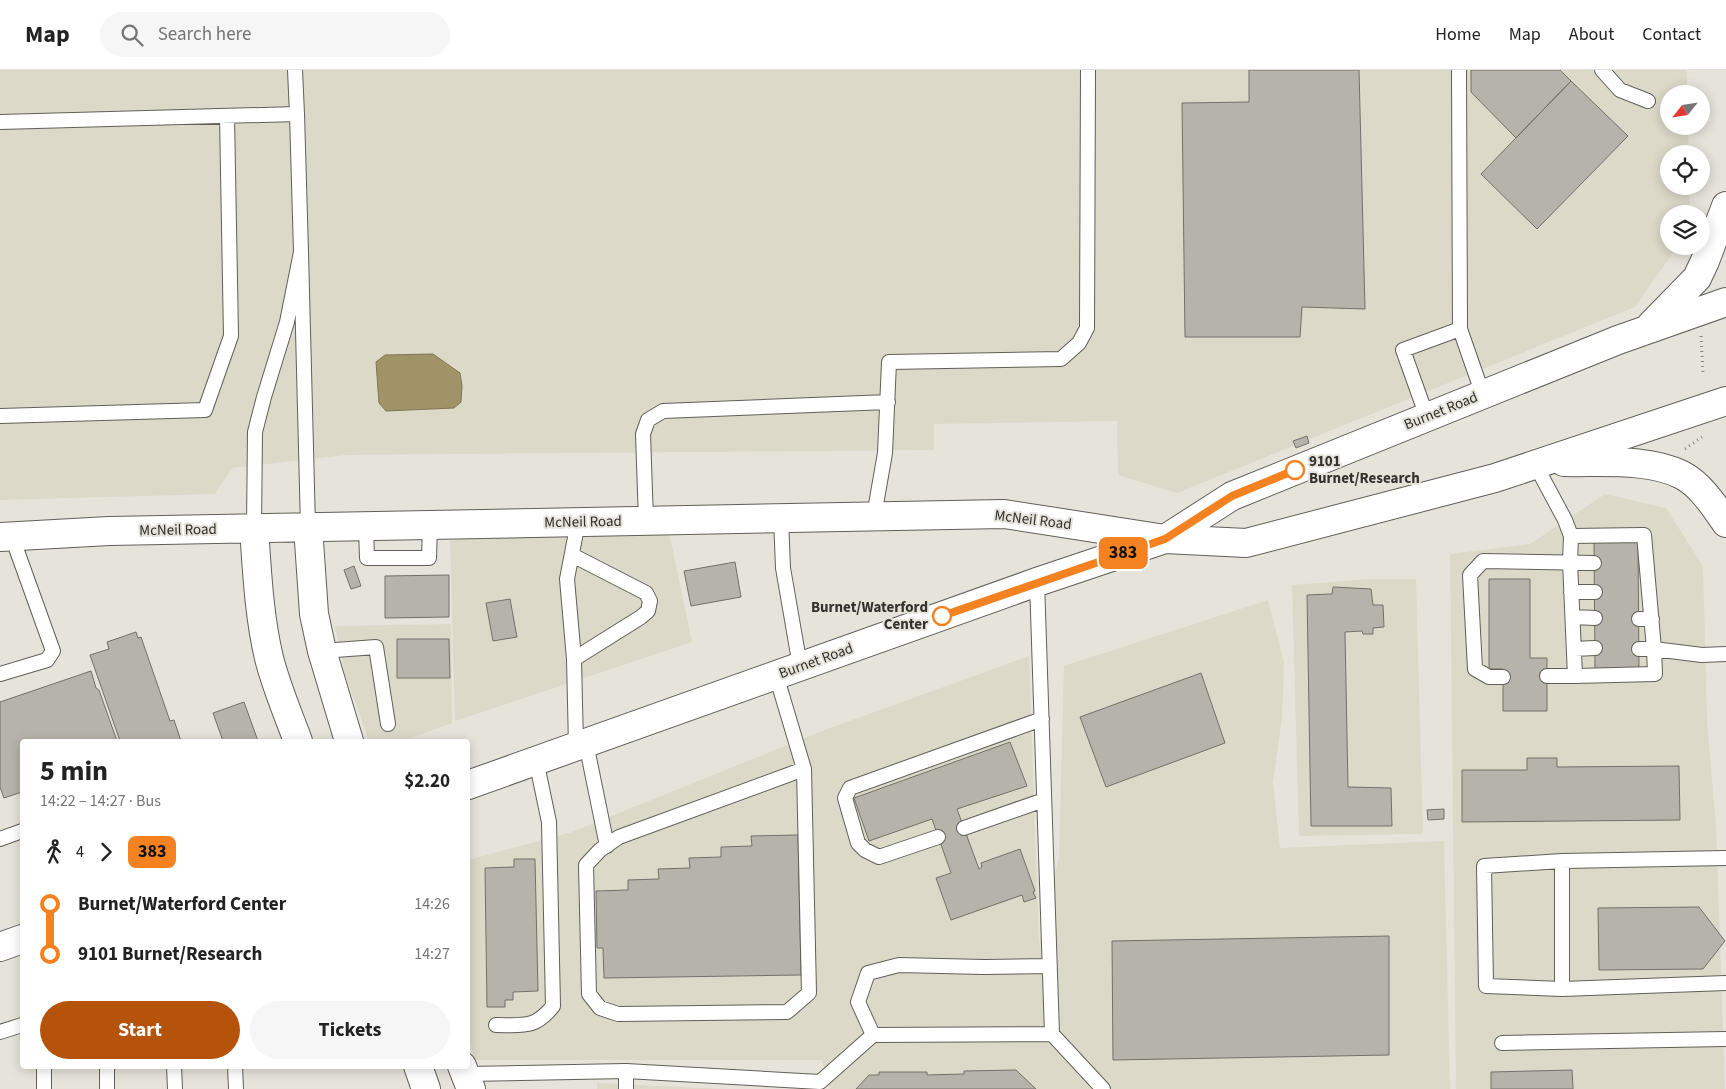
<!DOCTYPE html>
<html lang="en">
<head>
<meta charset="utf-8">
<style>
  :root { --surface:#fff; --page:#f6f6f6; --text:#222; --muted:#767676; --line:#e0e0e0; --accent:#b45309 }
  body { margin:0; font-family:"Source Sans 3",sans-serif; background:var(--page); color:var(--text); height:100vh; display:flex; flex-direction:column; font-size:19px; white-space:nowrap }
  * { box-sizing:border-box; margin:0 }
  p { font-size:16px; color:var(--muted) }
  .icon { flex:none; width:28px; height:28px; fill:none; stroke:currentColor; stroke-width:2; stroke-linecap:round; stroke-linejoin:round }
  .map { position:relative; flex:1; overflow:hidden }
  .drawer { position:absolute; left:20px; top:669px; width:450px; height:330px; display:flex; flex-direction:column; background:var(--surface); border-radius:5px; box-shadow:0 2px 12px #0003 }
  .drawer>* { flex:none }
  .badge { padding:0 10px; border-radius:8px; font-size:18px; line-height:32px }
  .needle { width:32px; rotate:240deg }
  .buttons { position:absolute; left:1660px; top:15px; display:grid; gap:10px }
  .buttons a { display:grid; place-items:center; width:50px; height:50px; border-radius:50%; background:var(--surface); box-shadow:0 2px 12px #0003; font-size:25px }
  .map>.badge { position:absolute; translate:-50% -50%; box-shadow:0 0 0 2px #fff }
  .legs { display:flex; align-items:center; gap:8px; height:55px; padding:0 20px; font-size:16px }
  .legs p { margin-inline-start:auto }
  .headline { display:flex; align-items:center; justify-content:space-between; height:85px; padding:0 20px }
  h1 { font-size:28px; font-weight:700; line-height:38px }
  .button { display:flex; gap:10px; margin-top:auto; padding:10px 20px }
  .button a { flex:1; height:58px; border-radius:30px; background:var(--accent); color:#fff; font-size:20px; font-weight:700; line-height:58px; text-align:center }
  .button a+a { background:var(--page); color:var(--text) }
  ul { padding:0 20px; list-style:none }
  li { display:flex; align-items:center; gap:18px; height:50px; font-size:19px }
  li i { display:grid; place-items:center; width:8px; height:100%; margin:0 6px; background:currentColor }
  li i::after { content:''; width:12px; height:12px; margin:-6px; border:4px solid; border-radius:50%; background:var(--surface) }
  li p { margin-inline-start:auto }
  li:first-child i { background:linear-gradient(#0000 50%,currentColor 0) }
  li:last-child i { background:linear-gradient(currentColor 50%,#0000 0) }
  header { display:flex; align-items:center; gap:30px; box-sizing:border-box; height:70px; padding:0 25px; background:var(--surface); border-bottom:1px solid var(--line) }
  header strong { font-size:24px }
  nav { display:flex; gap:28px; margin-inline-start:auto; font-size:18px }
  .search { width:350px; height:45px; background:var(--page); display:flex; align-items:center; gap:12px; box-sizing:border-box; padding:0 18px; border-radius:28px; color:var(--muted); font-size:19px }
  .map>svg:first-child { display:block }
  .built { fill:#ddd9c9 }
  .water { fill:#a19368; stroke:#807657 }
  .building { fill:#b6b3ab; stroke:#727069 }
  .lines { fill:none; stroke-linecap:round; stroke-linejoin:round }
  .service-casing { stroke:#615f58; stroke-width:16 }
  .minor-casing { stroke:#615f58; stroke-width:30 }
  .secondary-casing { stroke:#615f58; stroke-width:30 }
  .path { stroke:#86847e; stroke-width:3; stroke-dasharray:1 4; stroke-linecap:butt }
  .service { stroke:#fff; stroke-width:14 }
  .minor { stroke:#fff; stroke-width:28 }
  .secondary { stroke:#fff; stroke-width:28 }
  .line-1-casing { stroke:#fff; stroke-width:11 }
  .line-1 { stroke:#f58220; stroke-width:8 }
  .stop-1-dot { fill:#fff; stroke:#f58220; stroke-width:2.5 }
  .labels { text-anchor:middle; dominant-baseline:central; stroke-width:4; stroke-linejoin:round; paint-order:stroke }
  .street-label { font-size:15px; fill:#32312e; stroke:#e6e3db }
  .stop-label { font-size:15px; font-weight:bold; fill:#32312e; stroke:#e6e3db; text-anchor:start }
</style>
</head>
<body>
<header>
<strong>Map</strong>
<div class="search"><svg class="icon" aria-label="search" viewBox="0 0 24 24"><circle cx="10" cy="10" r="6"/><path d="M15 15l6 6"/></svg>Search here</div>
<nav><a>Home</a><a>Map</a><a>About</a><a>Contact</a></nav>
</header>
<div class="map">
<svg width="1726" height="1019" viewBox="0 0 1726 1019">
  <rect width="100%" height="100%" fill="#e6e3db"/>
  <!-- built -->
  <path class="built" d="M0,0H1687V24H1669V56H1688L1689,84H1669V116H1689L1690,144H1669V176H1678L1635,237L1177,423L1118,405L1117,351L934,354V380L346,385L232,398L215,424L0,430Z
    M1605,424L1666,438L1703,496L1707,649L1716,756L1725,1019H1456L1450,484L1530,474Z
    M669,462L692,572L455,651L450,469Z
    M1371,509H1416L1423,764L1299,766L1292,515Z
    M1268,530L1284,593L1282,647L1273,713L1280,778L1444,771L1450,1019H830L822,990H475L468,966V790L572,762L822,661L1029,586L1039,875L1059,787L1064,596Z
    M451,554L452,653L403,671H369L345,604L335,556Z
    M597,1013L725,1019H597Z"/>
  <!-- water -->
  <path class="water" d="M433,284L460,303L462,316L461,332L454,338L386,341L379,333L376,292L385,285Z"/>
  <!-- building -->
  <path class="building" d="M1249,0H1359L1365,239L1302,237L1300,267H1185L1182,33L1249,32Z
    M1471,0H1560L1571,11L1516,68L1471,22Z
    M1571,11L1628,66L1537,159L1481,104Z
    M1307,366L1309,373L1296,378L1293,371Z
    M1594,470H1638L1639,601H1595Z
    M735,492L741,527L691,536L684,501Z
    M354,496L361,516L351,519L344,500Z
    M449,505V547L385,548V506Z
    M1489,509H1530V588H1547V641H1503V599H1489Z
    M1333,517L1371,519L1373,535H1383L1384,557L1373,558V564H1363L1362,561L1345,562L1348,717L1391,718L1392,756H1311L1307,525L1332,524Z
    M510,529L517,567L493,571L486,533Z
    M136,562L138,568L141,567L170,651L174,650L181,671H120L90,585L109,579L107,572Z
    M397,569H449L450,608H397Z
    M91,601L96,618L99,620L117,671H22V722L4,728L0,717V632Z
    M1201,603L1225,673L1106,717L1080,647Z
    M244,632L258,671H223L213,643Z
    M1010,672L1027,716L957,739L979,799L982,797L981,793L1020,779L1035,821L1033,822L1036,828L1024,832L1022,825L951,850L936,808L951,803L932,749L869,771L854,728Z
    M1527,688H1557V697L1679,696L1680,750L1462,752V700H1527Z
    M1444,739V749L1428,750L1427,740Z
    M798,765L801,905L604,908L603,878H597L596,821L628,820V810L659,809L658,799L690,798L689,788L721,787V777L752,776L751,766Z
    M514,789H535L538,921L513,922V930H505V937H487L485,798L514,797Z
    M1699,837L1725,871L1703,899L1599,900L1598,838Z
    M1389,866V985L1113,990L1112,871Z
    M1016,1000L1036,1019H856L869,1005H879V1002H927V1005L964,1004V1001Z
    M1572,1000L1573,1019H1491V1002Z"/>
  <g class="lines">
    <!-- service casing -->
    <g class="service-casing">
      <path id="service" d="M295,0L297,44
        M1459,0L1460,259L1483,325
        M1602,0L1620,20L1648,31
        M0,52L297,44L301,182
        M0,346L205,340L231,266L227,46
        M1427,347L1403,280L1460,259
        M1535,394L1565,450L1571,466L1644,465L1654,579L1702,585L1726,584
        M874,446L885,383L889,292L1061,289L1079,273L1087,258L1088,0
        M781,448L783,498L800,596
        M646,451L643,364L648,350L663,341L888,332
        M366,456L367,488H429L430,455
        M254,458L255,362L264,327L287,252L301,182L308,457
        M1571,466L1570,492L1575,606L1655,604L1654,579H1639
        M572,485L646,523L650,531L648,541L641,547L574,589
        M1037,512L1052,964L1103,1019
        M1571,522H1595
        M1573,547L1595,548
        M1639,549H1652
        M1574,579L1595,578
        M322,581L376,577L388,654
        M0,604L47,590L53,581L12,467
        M776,605L804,699L809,923L787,942L618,944L600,938L589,924L586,795L600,780L619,767L804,699
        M1547,606H1575
        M1503,607H1489L1475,599L1470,505L1483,491L1594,493
        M586,673L607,776
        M576,676L574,589L567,509L578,452
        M964,758L1044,730
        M938,767L879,787L865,780L858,773L845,728L850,718L1042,649
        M0,769L22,761
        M1726,788L1562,791V919L1726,913
        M1562,791L1484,796L1486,916L1562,919
        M496,955C523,955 535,959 553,936L549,752L536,690
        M0,962L22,955
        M873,965L858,932L868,903L899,895L984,897L1050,896
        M1502,973L1726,969
        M107,996V1019
        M174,996L175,1019
        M235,996L236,1019
        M626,1001V1019
        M465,1004L626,1001L820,1012L873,965L1052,964
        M44,1019V996"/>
    </g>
    <!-- minor casing -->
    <g class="minor-casing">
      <path id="minor" d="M308,457L314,544L322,581L349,671
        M254,458C257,501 259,546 269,588C276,616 288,644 298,671
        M0,467L109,461L1004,444L1165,469
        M418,996L426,1019
        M462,996L471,1019"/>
    </g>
    <!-- secondary casing -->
    <g class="secondary-casing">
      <path id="secondary" d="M1651,255L1697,208L1705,191L1726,136
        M1564,392C1602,393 1648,388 1682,405C1701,415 1715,437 1726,453
        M1165,469L1246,473L1495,408L1726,331
        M468,715L1037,512L1165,469L1232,426L1618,270L1726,232
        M0,877L22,869"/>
    </g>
    <!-- path -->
    <path class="path" d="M1701,266L1703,303
      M1685,379L1702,367"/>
    <!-- service -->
    <use href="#service" class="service"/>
    <!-- minor -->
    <use href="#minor" class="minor"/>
    <!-- secondary -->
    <use href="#secondary" class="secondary"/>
  </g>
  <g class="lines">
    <!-- line-1 casing -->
    <g class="line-1-casing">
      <path id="line-1" d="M942,546L1165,469L1232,426L1295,400"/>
    </g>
    <!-- line-1 -->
    <use href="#line-1" class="line-1"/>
  </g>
  <!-- markers -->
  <g class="stop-1-dot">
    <circle cx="1295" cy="400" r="9"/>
    <circle cx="942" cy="546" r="9"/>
  </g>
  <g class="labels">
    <!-- street labels -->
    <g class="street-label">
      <text transform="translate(1441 341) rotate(-22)">Burnet Road</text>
      <text transform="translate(1033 450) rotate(7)">McNeil Road</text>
      <text transform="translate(583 452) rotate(-1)">McNeil Road</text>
      <text transform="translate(178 460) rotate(-1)">McNeil Road</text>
      <text transform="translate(816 591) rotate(-20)">Burnet Road</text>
    </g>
    <!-- stop labels -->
    <g class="stop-label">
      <text x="1309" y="391">9101<tspan x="1309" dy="17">Burnet/Research</tspan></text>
      <text x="928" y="537" text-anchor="end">Burnet/Waterford<tspan x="928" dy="17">Center</tspan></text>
    </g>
  </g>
</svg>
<div class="buttons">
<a><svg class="needle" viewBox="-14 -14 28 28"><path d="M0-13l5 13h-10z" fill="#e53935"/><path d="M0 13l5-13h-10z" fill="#767676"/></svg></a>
<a><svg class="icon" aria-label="locate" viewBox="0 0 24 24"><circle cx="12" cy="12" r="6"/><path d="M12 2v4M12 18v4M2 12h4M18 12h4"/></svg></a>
<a><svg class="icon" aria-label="layers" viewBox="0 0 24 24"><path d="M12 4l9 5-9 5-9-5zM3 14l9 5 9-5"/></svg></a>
</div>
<b class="badge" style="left:1123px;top:483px;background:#f58220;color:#111">383</b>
<section class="drawer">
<div class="headline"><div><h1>5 min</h1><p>14:22 – 14:27 · Bus</p></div><b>$2.20</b></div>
<div class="legs"><svg class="icon" aria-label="walk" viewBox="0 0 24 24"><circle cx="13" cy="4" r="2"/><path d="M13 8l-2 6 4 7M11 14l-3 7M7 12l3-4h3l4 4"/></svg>4<svg class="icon" aria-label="forward" viewBox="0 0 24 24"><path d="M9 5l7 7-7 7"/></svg><b class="badge" style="background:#f58220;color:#111">383</b></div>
<ul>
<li><i style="color:#f58220"></i><b>Burnet/Waterford Center</b><p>14:26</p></li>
<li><i style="color:#f58220"></i><b>9101 Burnet/Research</b><p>14:27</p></li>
</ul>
<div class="button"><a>Start</a><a>Tickets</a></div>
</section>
</div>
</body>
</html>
